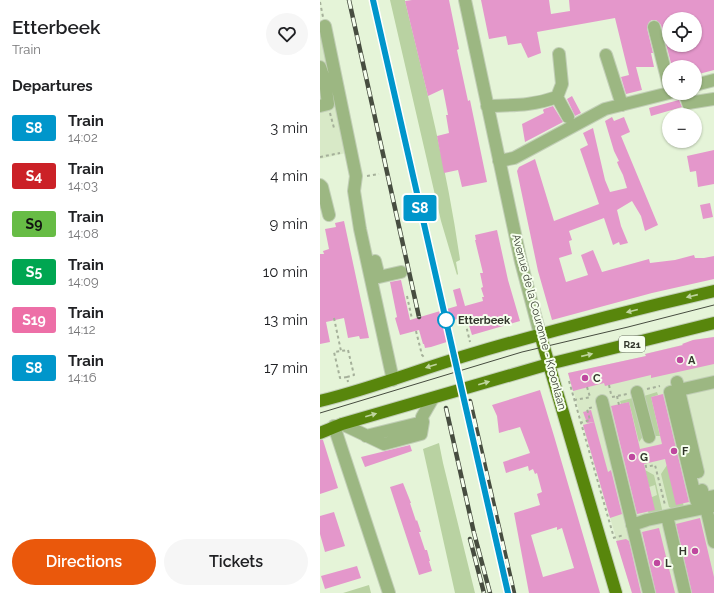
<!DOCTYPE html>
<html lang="en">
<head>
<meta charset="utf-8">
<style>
  :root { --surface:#fff; --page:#f6f6f6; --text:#202124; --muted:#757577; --accent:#ea580c }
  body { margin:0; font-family:Raleway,sans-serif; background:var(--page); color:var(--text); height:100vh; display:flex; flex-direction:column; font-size:15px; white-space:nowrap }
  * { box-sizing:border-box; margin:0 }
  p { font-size:13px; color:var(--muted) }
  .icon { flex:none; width:22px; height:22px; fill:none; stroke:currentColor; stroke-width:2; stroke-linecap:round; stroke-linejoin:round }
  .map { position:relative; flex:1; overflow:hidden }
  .panel { display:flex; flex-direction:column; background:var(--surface); width:320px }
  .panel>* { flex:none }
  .badge { padding:0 8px; border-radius:3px; font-size:14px; line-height:26px }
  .buttons { position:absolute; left:342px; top:12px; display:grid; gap:8px }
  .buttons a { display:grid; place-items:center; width:40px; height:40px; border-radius:50%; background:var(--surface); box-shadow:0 1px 3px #0004; font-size:20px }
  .map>.badge { position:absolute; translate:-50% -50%; box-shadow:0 0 0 2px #fff }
  h2 { padding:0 12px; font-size:15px; line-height:36px }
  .round { display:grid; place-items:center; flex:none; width:42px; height:42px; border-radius:21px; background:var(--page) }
  .summary { display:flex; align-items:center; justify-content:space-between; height:68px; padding:0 12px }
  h1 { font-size:19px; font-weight:600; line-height:30px }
  .button { display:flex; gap:8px; margin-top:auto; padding:8px 12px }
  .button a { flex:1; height:46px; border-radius:24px; background:var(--accent); color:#fff; font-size:16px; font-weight:600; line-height:46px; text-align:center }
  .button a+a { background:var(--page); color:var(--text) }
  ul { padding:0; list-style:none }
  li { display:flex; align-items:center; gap:12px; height:48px; padding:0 12px }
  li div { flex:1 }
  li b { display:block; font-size:15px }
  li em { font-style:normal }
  li .badge { min-width:44px; font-weight:700; text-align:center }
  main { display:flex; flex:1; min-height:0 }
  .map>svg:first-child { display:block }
  .built { fill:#d8e9c7 }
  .green { fill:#b9d2a2 }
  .building { fill:#e497cb; fill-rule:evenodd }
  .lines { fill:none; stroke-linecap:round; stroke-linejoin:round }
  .minor-casing { stroke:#c1ceb6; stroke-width:14 }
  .major-casing { stroke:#c1ceb6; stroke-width:14 }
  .path { stroke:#a5b09a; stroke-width:2; stroke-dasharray:3 3; stroke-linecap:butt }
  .minor { stroke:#9cb782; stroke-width:12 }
  .major { stroke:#58860c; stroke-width:12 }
  .tram { stroke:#474d40; stroke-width:1 }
  .rail-casing { stroke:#474d40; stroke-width:4.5 }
  .rail { stroke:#f6ffee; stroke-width:3; stroke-dasharray:9; stroke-linecap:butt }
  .oneway { fill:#bfd59f }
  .line-casing { stroke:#fff; stroke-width:9 }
  .line { stroke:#0096cb; stroke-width:6 }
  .stop-dot { fill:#fff; stroke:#0096cb; stroke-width:2 }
  .poi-dot { fill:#bf489f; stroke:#f6ffee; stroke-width:1.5 }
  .labels { text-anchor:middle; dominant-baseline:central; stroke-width:4; stroke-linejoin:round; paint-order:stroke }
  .shield { fill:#f6ffee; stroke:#6d7366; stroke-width:1 }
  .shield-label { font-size:10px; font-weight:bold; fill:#32372c }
  .stop-label { font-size:11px; font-weight:bold; fill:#32372c; stroke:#f6ffee; text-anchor:start }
  .street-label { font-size:11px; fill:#32372c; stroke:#f6ffee }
  .poi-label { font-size:11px; font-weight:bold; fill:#32372c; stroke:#f6ffee; text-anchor:start }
</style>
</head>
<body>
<main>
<section class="panel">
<div class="summary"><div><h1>Etterbeek</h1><p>Train</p></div><a class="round"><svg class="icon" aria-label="heart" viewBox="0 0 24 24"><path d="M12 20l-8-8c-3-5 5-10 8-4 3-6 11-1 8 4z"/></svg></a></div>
<h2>Departures</h2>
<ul>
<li><span class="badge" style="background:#0096cb;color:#fff">S8</span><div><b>Train</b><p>14:02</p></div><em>3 min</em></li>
<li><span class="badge" style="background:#cb2127;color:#fff">S4</span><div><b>Train</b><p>14:03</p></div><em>4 min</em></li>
<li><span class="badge" style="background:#67bc45;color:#111">S9</span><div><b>Train</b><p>14:08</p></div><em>9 min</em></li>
<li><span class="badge" style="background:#00a651;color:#fff">S5</span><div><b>Train</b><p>14:09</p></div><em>10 min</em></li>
<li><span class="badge" style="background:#ed6fa7;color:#fff">S19</span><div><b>Train</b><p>14:12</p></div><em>13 min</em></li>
<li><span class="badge" style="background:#0096cb;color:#fff">S8</span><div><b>Train</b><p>14:16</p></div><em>17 min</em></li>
</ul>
<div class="button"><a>Directions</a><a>Tickets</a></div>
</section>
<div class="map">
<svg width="394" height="593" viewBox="0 0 394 593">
  <rect width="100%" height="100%" fill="#e5f4d8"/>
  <!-- built -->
  <path class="built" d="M0,31L26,153L0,159Z
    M394,337V593H312L248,373L326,356L325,354L362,345L373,340Z"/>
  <!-- green -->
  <path class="green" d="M70,0H85V1C106,87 128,173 140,260L136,262L138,274L137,275L121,221Z
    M337,392L338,395L331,397L340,436H333L324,396Z
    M313,398L324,435L319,442L309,402L301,404L300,401Z
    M119,443L123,463L155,593H135L103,449Z
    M347,465L363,503L364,507L353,509L349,507L341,474Z
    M325,470L334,475L342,509V511L329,515L328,511L332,497L337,495L335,485L329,487Z
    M49,585L51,593H23Z"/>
  <!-- building -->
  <path class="building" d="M92,0H129L139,49L137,50L148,101L150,100L167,182L142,187L138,170L124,173L117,136L129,133L126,115H128L123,89L108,96L85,1Z
    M161,0H229L231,14L250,11L249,0H394V70L375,75V67H352L341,25L336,20H332L329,22L327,28L333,53H331L334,67H316L322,90L306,94L301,77L309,75L295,18L217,32L221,53L208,58L201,43L188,45L186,36L169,39ZM349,19H375V45H349Z
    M252,96L261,113L255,116L247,99Z
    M359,100L362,107L331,116L329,108Z
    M233,106L243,122L205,142L202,124L224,113L223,110L224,109Z
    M292,117L294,121L304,117L310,132L301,136L338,225L325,231L321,216L312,201L297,210L301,226L308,243L300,245L299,242L293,245L284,218L249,231L252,240L249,241L252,254L239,258L246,282L268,275L261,255L273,250L282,272L329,259L330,263L355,260L374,255L375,258H384L394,256V279L332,293L232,320L218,271L197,171L199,167L215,159L234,221L279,204L260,149L268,145L263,133L273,128L285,180L290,192L307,188L303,175L299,167L297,162L299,161L294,151L285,121Z
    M394,150V184L378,187L376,171L370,172L367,156Z
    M390,203L393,217L383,219L380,205Z
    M24,221L49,338L40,339L39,336L28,338L24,318L6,322L10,342L0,344V254H4L3,251L9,249L5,229L16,227L15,223Z
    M177,230L188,280L200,321L152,335L146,316L128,322L133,340L111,347L105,348L104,344H103L99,330L80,335L75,318L77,317L70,282L81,280L90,320L137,306L133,290L140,288L145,306L163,301L162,297H164L161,288L163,287L160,273H163L155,240H156L155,235Z
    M394,337V364L331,378V375L285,386L284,383L253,391L248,373L326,356L325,354L363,345L362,344L373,340Z
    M220,390L234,436L280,593H209L194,513L220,505L217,494L222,492L217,473L215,474L213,469L209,471L208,466L186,473L183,462L210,453L200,427L179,433L177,416L172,405ZM237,527V530L242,528L254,568L223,577L211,535Z
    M343,394L369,502L356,505L345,459L324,464L335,510L317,514L291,406L309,402L320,449L342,444L331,397Z
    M271,410L288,472L291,470L302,514L290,518L263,425L274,422L267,423L263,412Z
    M0,440H3L18,488L0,494Z
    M90,445L92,451L45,467L41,457Z
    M83,483L91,503H90L96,521L97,520L101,532H99L105,550H107L110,561H109L112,571L99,575L70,487Z
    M14,512L25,546L5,552L0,534V516Z
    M380,518L394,577V593H372L356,524Z
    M339,528L355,593H336L322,532Z
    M306,539L309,541L321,593H312L296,541Z
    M37,566L41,578L5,589L1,576Z"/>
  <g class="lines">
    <!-- minor casing -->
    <g class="minor-casing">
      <path id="minor" d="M145,0L201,262L220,334
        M5,26L36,176L34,191L40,229L73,380
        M334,27L349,86
        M239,54L242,84L237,97L248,117
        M286,55L302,105
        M0,67L5,81L8,104L0,106
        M375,85L394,80
        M365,93L368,103L394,99
        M167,106C193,105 212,106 237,97
        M179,161L194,158L285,109L349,93
        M0,185L2,187L9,215
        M55,261L59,277L81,272
        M357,382L378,472
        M394,382L350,392L376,500L394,496
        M317,392L329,437
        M282,401L329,593
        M22,424L64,444L101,434L103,422L102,417L113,398
        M14,426L69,593
        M46,436L103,422
        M382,490L394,542
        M347,516L365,593
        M312,525L327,520L393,506"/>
    </g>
    <!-- major casing -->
    <g class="major-casing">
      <path id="major" d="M220,334L296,593
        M0,401C50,389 98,370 148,355C229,331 311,310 394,291
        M0,433L22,424L229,364L394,323"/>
    </g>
    <!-- path -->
    <path class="path" d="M0,2L3,17
      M10,113L14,128
      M0,157L20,153
      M47,176L59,174
      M87,296L92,319
      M144,317L150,342
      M14,318L21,351
      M96,331L102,355L105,358
      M27,377L20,378L14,352L28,350L34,375L27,377L28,382
      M249,381L294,538
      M289,385L291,394
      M267,387L270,397
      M327,389L340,386
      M297,396L299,405
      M292,397L307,394
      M254,400L271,397
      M260,423L270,420L267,409L273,407
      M325,459L326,467L335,465L345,505
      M293,538L304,535"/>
    <!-- minor -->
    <use href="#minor" class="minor"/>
    <!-- major -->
    <use href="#major" class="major"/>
    <!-- tram -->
    <path class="tram" d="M0,413L202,352L308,327L394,305"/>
    <!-- rail casing -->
    <g class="rail-casing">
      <path id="rail" d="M29,0L99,317
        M53,0L124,310
        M150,401L194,593
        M126,408L154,533L170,593
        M150,539L164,593"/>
    </g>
    <!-- rail -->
    <use href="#rail" class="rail"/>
  </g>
  <!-- one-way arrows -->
  <defs><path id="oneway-solid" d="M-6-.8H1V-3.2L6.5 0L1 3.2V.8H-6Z"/></defs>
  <g class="oneway">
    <use href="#oneway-solid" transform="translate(372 296) rotate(167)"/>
    <use href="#oneway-solid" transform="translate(312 311) rotate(166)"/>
    <use href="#oneway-solid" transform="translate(267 355) rotate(-13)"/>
    <use href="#oneway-solid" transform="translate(111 366) rotate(163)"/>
    <use href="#oneway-solid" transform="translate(164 383) rotate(-16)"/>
    <use href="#oneway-solid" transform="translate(51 415) rotate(-16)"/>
  </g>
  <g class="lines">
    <!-- line casing -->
    <g class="line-casing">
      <path id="line" d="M53,0L188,593"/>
    </g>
    <!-- line -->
    <use href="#line" class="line"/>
  </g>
  <!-- markers -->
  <circle class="stop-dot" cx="126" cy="320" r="8"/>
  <g class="poi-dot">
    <circle cx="360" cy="360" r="4"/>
    <circle cx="265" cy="378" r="4"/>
    <circle cx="354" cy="451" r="4"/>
    <circle cx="312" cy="457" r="4"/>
    <circle cx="375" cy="551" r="4"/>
    <circle cx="337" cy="563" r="4"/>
  </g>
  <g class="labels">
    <!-- shield labels -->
    <rect class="shield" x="299" y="336" width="26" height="16" rx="3"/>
    <g class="shield-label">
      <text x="312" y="344">R21</text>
    </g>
    <!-- stop labels -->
    <g class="stop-label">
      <text x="138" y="320">Etterbeek</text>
    </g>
    <!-- street labels -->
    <g class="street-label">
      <text transform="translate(219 322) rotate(75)">Avenue de la Couronne - Kroonlaan</text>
    </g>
    <!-- poi labels -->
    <g class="poi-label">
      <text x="368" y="360">A</text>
      <text x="273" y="378">C</text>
      <text x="362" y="451">F</text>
      <text x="320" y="457">G</text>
      <text x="367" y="551" text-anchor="end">H</text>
      <text x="345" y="563">L</text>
    </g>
  </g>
</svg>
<div class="buttons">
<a><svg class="icon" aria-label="locate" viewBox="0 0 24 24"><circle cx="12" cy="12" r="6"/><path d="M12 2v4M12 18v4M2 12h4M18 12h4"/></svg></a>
<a>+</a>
<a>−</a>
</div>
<b class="badge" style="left:100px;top:208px;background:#0096cb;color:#fff">S8</b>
</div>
</main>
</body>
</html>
